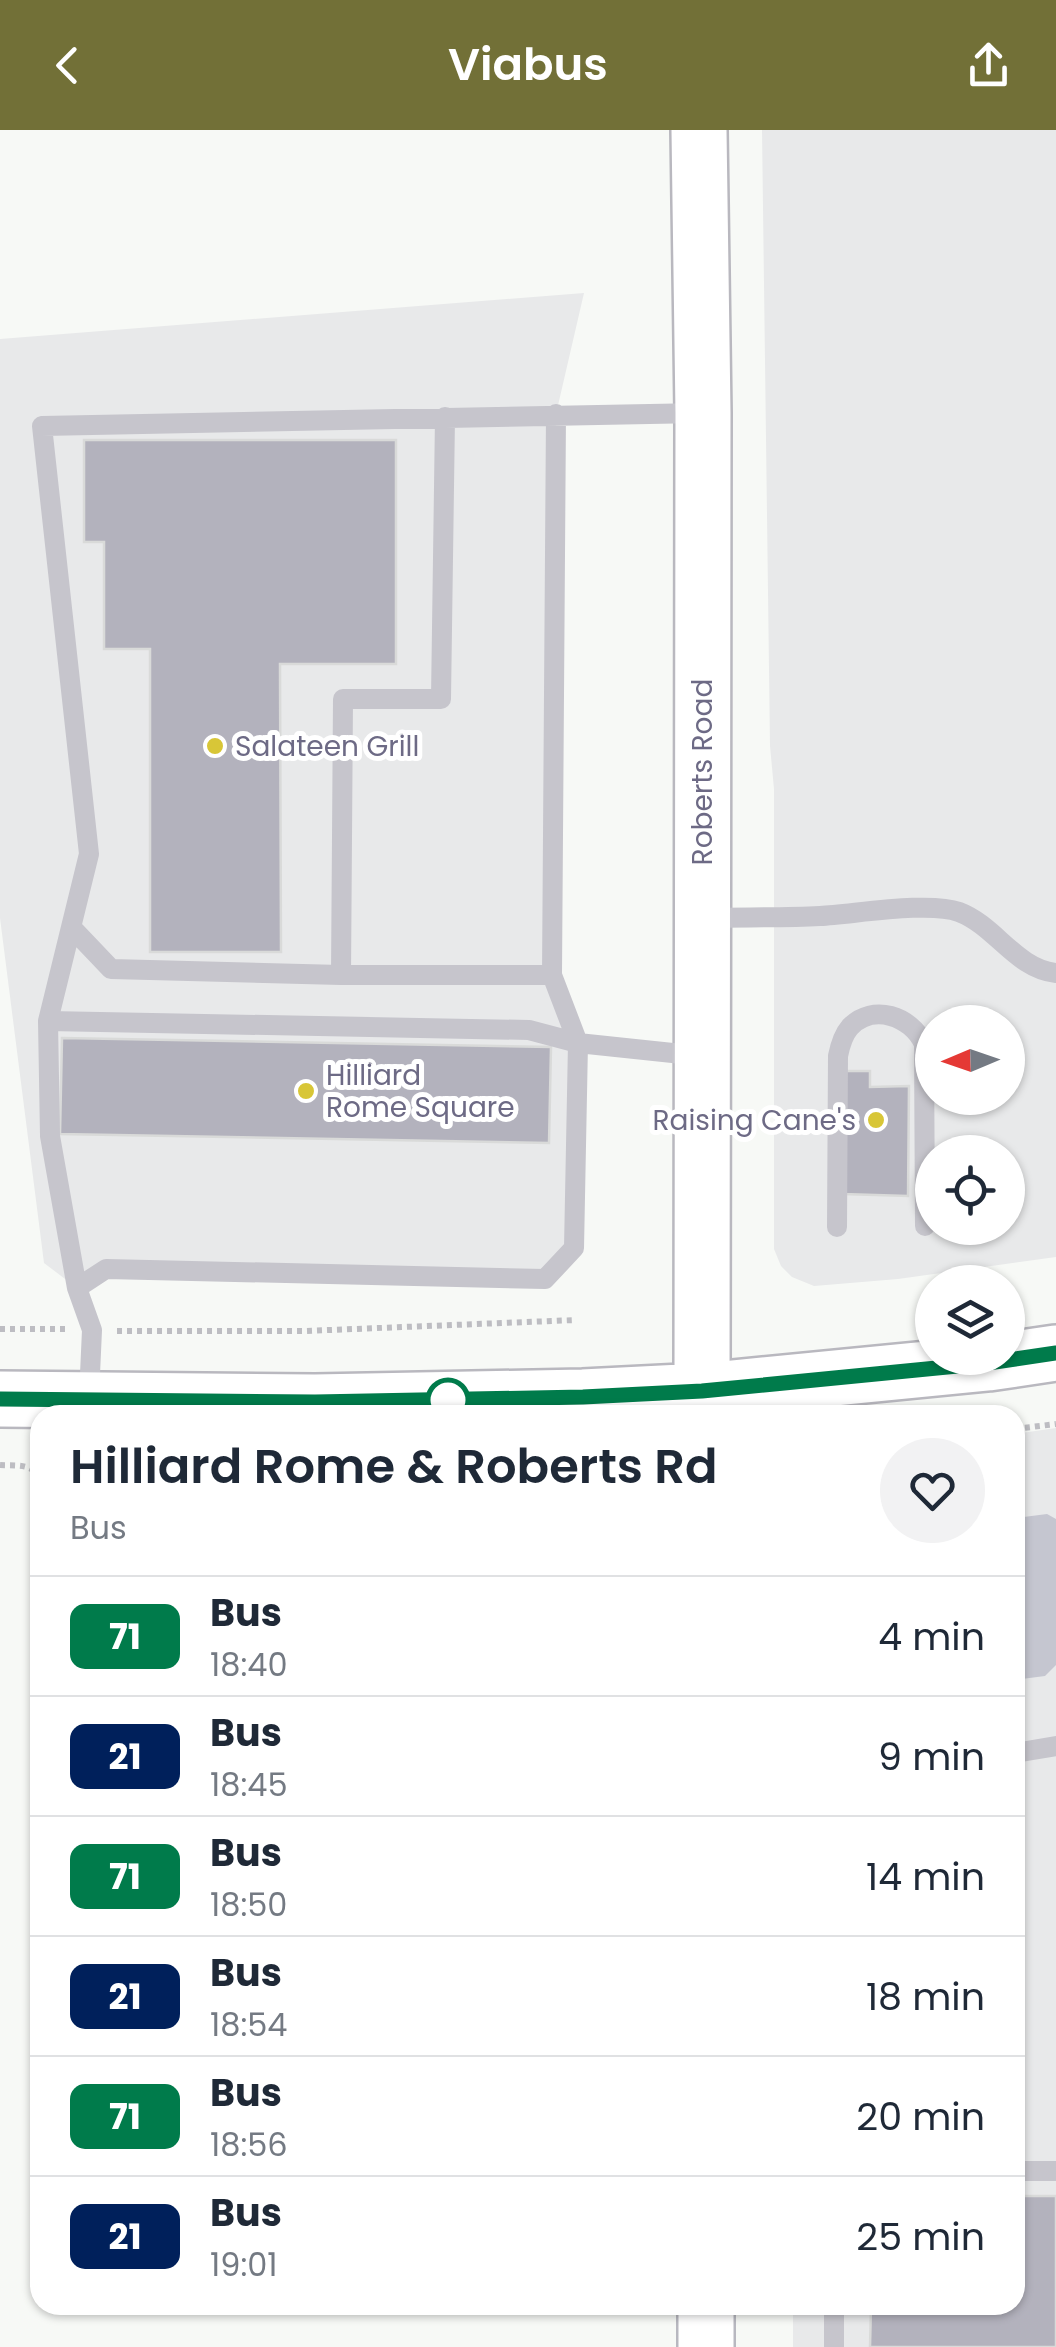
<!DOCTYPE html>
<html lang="en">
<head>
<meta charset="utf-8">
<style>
  :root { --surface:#fff; --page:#f2f2f3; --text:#1f2937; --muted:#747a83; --line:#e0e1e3; --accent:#727037 }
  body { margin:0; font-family:Poppins,sans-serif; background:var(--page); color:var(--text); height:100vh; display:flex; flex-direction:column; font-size:38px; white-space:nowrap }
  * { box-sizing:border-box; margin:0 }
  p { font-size:32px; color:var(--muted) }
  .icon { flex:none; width:55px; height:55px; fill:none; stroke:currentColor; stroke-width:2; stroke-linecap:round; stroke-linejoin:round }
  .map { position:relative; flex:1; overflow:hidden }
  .details { position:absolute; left:30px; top:1275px; width:995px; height:910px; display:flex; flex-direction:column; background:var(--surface); border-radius:30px; box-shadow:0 2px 8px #0004 }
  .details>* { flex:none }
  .badge { padding:0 20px; border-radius:15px; font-size:35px; line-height:65px }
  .needle { width:65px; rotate:268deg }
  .controls { position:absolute; left:915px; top:875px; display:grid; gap:20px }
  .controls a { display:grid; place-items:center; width:110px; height:110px; border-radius:50%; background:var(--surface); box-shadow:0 2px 8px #0004; font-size:50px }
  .map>.badge { position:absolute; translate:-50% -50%; box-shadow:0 0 0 5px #fff }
  .round { display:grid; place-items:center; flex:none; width:105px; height:105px; border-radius:52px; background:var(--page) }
  .overview { display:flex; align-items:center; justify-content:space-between; height:170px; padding:0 40px }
  h1 { font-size:48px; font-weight:600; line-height:75px }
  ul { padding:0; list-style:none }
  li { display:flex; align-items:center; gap:30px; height:120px; padding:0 40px; border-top:2px solid var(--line) }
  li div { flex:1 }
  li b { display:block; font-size:38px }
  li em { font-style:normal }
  li .badge { min-width:110px; font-weight:700; text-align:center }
  header { display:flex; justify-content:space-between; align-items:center; height:130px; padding:0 40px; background:var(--accent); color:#fff; font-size:45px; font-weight:600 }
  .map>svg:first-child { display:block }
  .built { fill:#e8e9ea; fill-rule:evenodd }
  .water { fill:#c5c6d0 }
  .building { fill:#b3b2bd; stroke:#d9dad9; stroke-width:2.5 }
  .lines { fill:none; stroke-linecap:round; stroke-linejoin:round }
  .secondary-casing { stroke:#b8b8c0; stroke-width:60 }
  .primary-casing { stroke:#b9b8bf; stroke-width:60 }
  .path { stroke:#bdbdc2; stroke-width:6; stroke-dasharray:5 5; stroke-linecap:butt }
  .lane { stroke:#c6c5cc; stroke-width:20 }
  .secondary { stroke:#fff; stroke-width:55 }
  .primary { stroke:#fff; stroke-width:55 }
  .line-casing { stroke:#fff; stroke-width:22 }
  .line { stroke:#007b4b; stroke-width:15 }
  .poi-dot { fill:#d8c637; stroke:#fff; stroke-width:4 }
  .stop-dot { fill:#fff; stroke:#007b4b; stroke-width:5 }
  .labels { text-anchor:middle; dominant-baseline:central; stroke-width:10; stroke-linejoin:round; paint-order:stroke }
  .poi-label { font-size:28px; fill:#6d6a85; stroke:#fff; text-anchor:start }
  .street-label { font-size:28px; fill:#6d6a85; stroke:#fff }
</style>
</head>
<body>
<header><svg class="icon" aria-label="back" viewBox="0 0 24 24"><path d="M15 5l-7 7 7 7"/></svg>Viabus<svg class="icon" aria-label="share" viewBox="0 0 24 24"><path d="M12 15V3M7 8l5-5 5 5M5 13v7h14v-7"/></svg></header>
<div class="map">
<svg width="1056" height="2217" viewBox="0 0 1056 2217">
  <rect width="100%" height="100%" fill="#f7f9f6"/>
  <!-- built -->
  <path class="built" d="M762,0H1056V1127L898,1149L814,1156L792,1147L781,1136L774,1119V659L770,616ZM932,892H1008V968H932ZM932,1022H1008V1098H932Z
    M584,163L556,284L552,845L578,913L574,1118L545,1149L106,1139L77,1158L44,1133L0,788V209Z
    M1056,1298V2217H793V2175H1015V1304Z"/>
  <!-- water -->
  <path class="water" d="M1047,1384L1056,1389V1535L1045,1546L1015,1550V1388Z"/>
  <!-- building -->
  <path class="building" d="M84,310H396V534H280L281,822H150V519H104V412H84Z
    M62,908L551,917L549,1013L60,1004Z
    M845,941H870V957L909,956L908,1066L843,1064Z
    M1015,2066H1056V2217H870L871,2175H1015Z"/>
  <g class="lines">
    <!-- secondary casing -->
    <g class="secondary-casing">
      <path id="secondary" d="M706,2175V2217"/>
    </g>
    <!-- primary casing -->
    <g class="primary-casing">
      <path id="primary" d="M699,0L703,283L702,1261
        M0,1269L315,1272L583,1267L702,1261L988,1233L1056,1223"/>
    </g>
    <!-- path -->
    <path class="path" d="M0,1199H65
      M117,1201H305L576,1190
      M1015,1299L1056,1294
      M0,1335C15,1336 31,1333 40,1347"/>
    <!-- lane -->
    <path class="lane" d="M704,788C743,787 782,788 820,786C856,784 929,771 959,782C996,796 1016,839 1056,843
      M71,797L111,839L341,845H552
      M341,845L343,569H441L445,287
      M48,891L529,900L578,913L701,926
      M837,1097L838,926C840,916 843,905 850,897C873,873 911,886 924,914L925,1096
      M77,1158L106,1139L545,1149L574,1118L578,913L552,845L556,284
      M89,1266L92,1200L77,1158L50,1006L48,891L89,724L42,296L701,283
      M1015,1623L1056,1616
      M1015,2041H1056
      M834,2175V2217"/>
    <!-- secondary -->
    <use href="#secondary" class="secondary"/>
    <!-- primary -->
    <use href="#primary" class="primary"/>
  </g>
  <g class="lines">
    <!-- line casing -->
    <g class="line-casing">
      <path id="line" d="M0,1269L315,1272L583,1267L702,1261L988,1233L1056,1223"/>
    </g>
    <!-- line -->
    <use href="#line" class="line"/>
  </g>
  <!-- markers -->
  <g class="poi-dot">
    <circle cx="215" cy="616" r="10"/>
    <circle cx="306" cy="961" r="10"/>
    <circle cx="876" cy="990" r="10"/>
  </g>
  <circle class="stop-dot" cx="448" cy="1270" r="20"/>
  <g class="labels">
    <!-- poi labels -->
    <g class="poi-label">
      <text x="235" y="616">Salateen Grill</text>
      <text x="326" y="945">Hilliard<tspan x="326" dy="32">Rome Square</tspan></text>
      <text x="856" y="990" text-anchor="end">Raising Cane's</text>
    </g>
    <!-- street labels -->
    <g class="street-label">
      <text transform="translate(702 642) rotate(-90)">Roberts Road</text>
    </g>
  </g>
</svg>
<div class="controls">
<a><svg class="needle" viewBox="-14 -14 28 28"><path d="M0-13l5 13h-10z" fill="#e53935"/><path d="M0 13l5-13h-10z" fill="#747a83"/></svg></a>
<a><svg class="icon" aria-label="locate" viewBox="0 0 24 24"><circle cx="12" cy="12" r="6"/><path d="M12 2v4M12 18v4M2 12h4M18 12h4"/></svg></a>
<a><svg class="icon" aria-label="layers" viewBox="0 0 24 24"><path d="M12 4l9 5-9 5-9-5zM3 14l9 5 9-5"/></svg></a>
</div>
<section class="details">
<div class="overview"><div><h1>Hilliard Rome &amp; Roberts Rd</h1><p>Bus</p></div><a class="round"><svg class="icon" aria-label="heart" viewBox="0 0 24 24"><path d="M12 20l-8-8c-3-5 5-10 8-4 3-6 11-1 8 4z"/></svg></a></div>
<ul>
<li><span class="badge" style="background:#007b4b;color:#fff">71</span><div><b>Bus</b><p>18:40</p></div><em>4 min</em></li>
<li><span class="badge" style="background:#00205b;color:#fff">21</span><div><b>Bus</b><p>18:45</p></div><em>9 min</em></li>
<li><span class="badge" style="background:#007b4b;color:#fff">71</span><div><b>Bus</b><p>18:50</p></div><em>14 min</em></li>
<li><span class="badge" style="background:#00205b;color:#fff">21</span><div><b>Bus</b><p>18:54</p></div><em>18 min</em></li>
<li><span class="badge" style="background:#007b4b;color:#fff">71</span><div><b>Bus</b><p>18:56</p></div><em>20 min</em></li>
<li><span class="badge" style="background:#00205b;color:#fff">21</span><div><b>Bus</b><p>19:01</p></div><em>25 min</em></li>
</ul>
</section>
</div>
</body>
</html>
